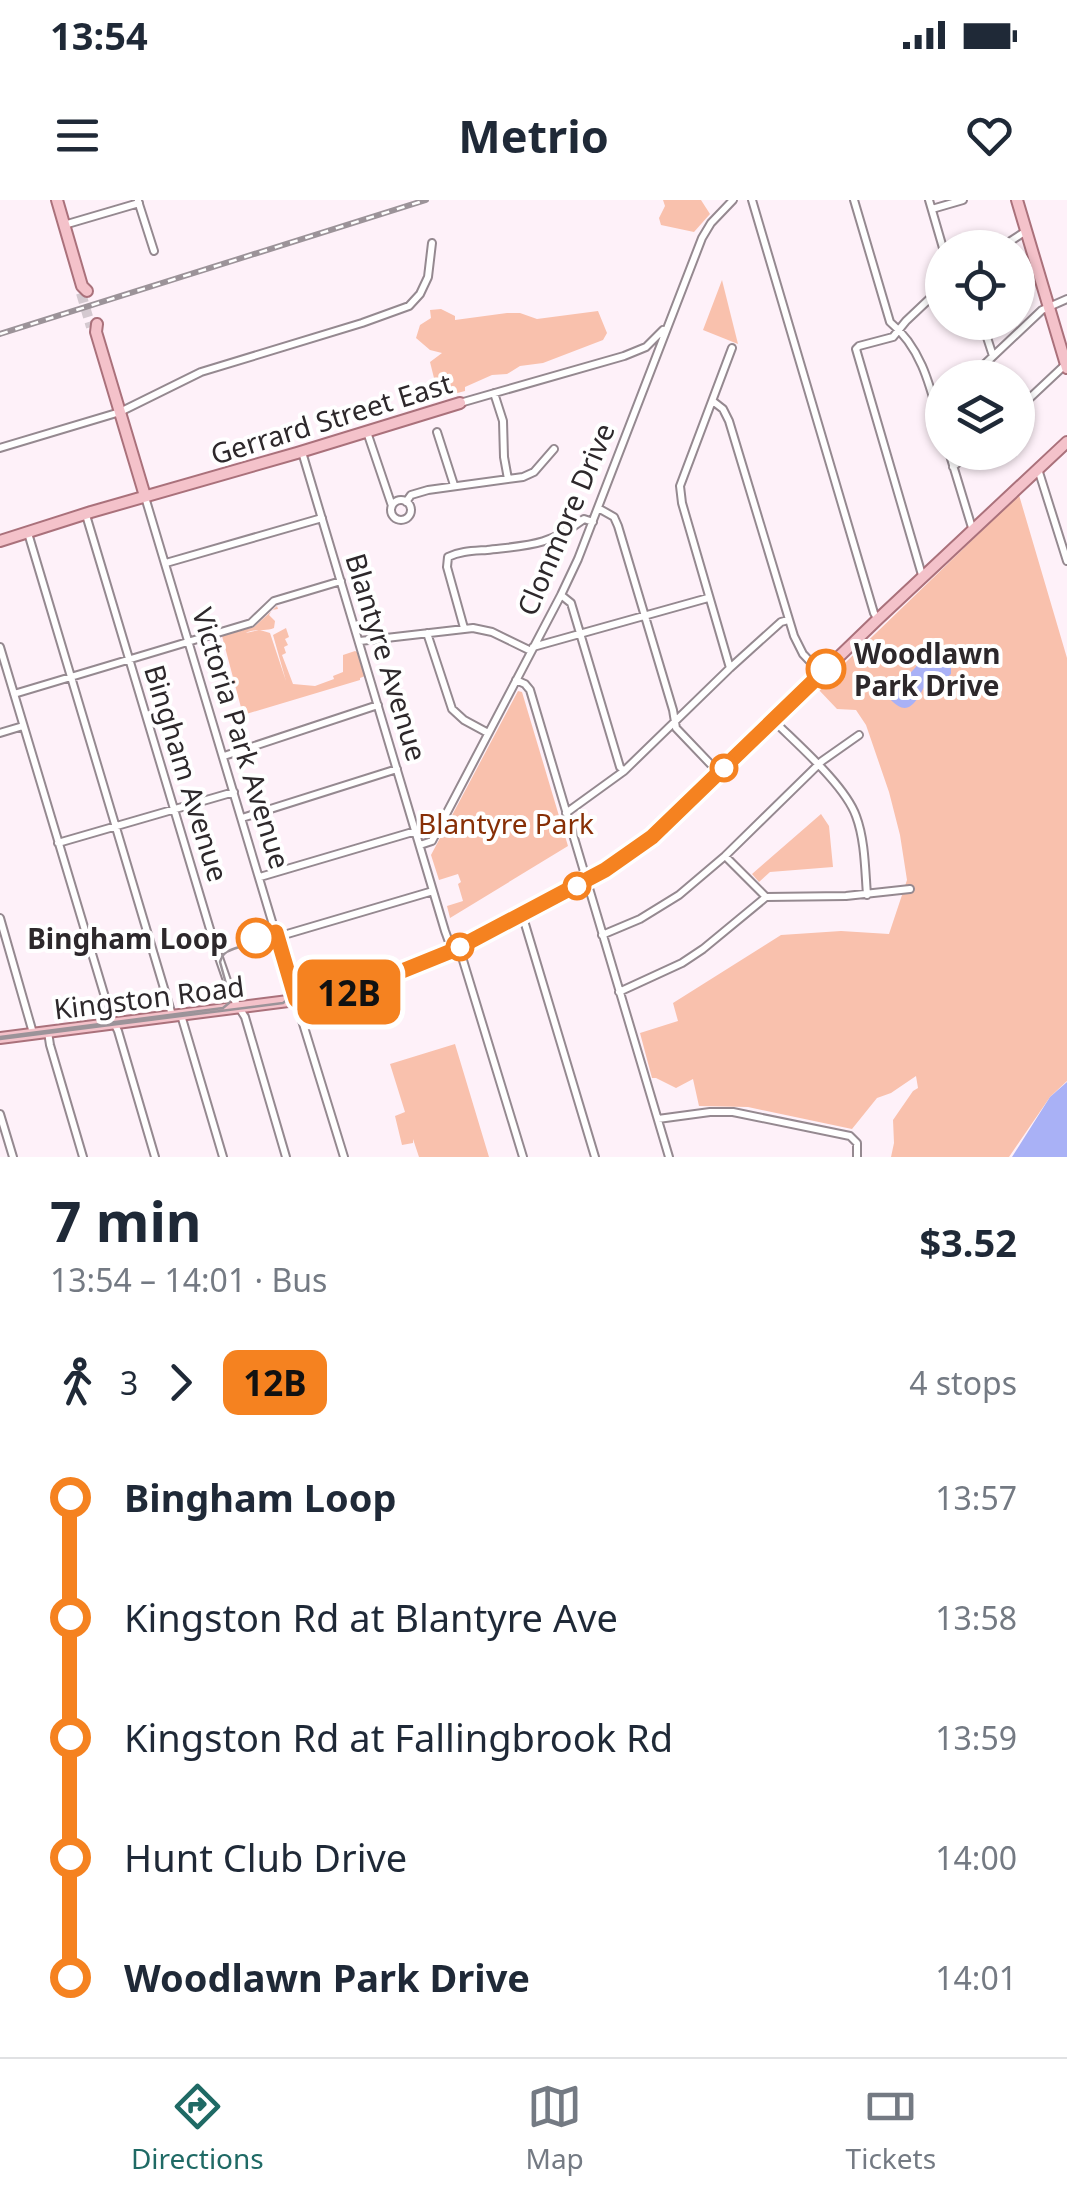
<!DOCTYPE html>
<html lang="en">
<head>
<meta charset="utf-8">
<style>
  :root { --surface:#fff; --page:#f2f2f3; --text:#1f2937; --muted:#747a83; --line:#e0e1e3; --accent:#1f6a65 }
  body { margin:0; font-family:"Noto Sans",sans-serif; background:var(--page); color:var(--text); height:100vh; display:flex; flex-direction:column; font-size:38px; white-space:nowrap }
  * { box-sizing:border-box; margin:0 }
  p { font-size:32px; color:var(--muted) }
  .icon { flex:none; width:55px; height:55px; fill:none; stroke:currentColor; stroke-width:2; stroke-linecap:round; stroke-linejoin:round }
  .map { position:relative; height:957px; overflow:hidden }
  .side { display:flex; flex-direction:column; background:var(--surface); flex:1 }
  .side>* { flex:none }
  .badge { padding:0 20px; border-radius:15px; font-size:35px; line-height:65px }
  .tools { position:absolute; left:925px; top:30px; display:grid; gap:20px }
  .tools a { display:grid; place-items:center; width:110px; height:110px; border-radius:50%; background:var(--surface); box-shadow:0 2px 8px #0004; font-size:50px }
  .map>.badge { position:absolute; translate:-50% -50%; box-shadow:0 0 0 5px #fff }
  .legs { display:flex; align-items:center; gap:15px; height:110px; padding:0 50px; font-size:32px }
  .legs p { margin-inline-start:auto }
  .head { display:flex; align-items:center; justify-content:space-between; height:170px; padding:0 50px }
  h1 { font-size:55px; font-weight:700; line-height:75px }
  ul { padding:0 50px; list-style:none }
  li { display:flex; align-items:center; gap:35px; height:120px; font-size:38px }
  li i { display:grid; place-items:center; width:15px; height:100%; margin:0 12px; background:currentColor }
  li i::after { content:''; width:25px; height:25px; margin:-12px; border:8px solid; border-radius:50%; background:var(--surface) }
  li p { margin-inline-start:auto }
  li:first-child i { background:linear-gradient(#0000 50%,currentColor 0) }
  li:last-child i { background:linear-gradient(currentColor 50%,#0000 0) }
  .status { display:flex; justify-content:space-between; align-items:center; height:70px; padding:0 50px; background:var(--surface); direction:ltr }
  .status svg { height:28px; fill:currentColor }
  header { display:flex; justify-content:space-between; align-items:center; height:130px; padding:0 50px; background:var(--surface); font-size:45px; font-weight:700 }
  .tabs { display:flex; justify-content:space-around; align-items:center; height:140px; border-top:2px solid var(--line); background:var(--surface); font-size:28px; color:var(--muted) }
  .tabs a { display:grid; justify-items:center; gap:5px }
  .tabs .active { color:var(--accent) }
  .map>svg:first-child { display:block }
  .green { fill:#f9c1ad }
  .water { fill:#a9b1f6 }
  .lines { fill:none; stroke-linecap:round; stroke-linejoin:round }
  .major-tunnel { stroke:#d4c9d0; stroke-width:10; stroke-dasharray:10 5; stroke-linecap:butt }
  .minor-casing { stroke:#958990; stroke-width:10 }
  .major-casing { stroke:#aa717b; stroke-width:14 }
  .minor { stroke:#fff; stroke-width:6 }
  .major { stroke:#f4c2ca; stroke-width:10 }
  .tram { stroke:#9c9399; stroke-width:2.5 }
  .rail-casing { stroke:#9c9399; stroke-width:6 }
  .rail { stroke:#fff; stroke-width:2.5; stroke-dasharray:8; stroke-linecap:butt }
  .line-1-casing { stroke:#fff; stroke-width:22 }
  .line-1 { stroke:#f58220; stroke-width:15 }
  .stop-1-dot { fill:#fff; stroke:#f58220; stroke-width:5 }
  .labels { text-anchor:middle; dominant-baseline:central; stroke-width:8; stroke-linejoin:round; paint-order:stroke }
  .street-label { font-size:28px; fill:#2d282b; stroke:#fff }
  .stop-label { font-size:28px; font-weight:bold; fill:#2d282b; stroke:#fff; text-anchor:start }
  .park-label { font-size:28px; fill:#872f06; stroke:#fff }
</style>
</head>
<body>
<div class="status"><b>13:54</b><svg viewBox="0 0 49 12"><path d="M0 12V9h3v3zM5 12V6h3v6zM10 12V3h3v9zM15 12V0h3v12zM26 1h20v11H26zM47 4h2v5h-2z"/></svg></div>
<header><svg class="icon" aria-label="menu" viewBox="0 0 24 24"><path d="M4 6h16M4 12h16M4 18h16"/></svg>Metrio<svg class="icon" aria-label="heart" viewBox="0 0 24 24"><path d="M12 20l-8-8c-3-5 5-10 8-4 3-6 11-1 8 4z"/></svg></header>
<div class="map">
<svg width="1067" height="957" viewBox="0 0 1067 957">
  <rect width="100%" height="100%" fill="#fef1f9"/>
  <!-- green -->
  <path class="green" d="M663,0H701L710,14L694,32L661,25L659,18L665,6Z
    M722,80L738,144L703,130Z
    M441,109L455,116V120L507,113H520L537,119L598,111L607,133L603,140L543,163L520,166L507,174L492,175L465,187V191L442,197L438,194L430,162L442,153L430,150L416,138L420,125L431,118L430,110Z
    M1019,295L1067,458V881L1050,897L1009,957H891L894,943L893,920L913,891L918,888L916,876L891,893L877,898L852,929L748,907L699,906L693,879L676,888L656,878H652L640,833L678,821L673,803L781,735L841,731L889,734L907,680L900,635L889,592L866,525L856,510L837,509L818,489Z
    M277,406L278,409L272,410L269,415L275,421L274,428C264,432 255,428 246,433L260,430L270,433L286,481L273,435L286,428L289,437L285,439L288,445L284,447L286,453L282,455L293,484L315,486L334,479L333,476L343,472V455L355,451L357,452L365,476L360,478V480L243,515L222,436L254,427Z
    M518,491L522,492L568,646L450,718L447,706L463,701L458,684L461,682L458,674L439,680L431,655Z
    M821,614L829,626L833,667L770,672L759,682L752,674Z
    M455,844L489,957H419L413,939V943L402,945L395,916L405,912L390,864Z"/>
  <!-- water -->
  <path class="water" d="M923,459L951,465V474L945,479L927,482C918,497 910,521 890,499V492L905,479Z
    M1067,882V957H1012L1050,897Z"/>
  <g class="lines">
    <!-- major-tunnel -->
    <path class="major-tunnel" d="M81,93L91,127"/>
    <!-- minor casing -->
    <g class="minor-casing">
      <path id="minor" d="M752,0L874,413L877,418
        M854,0L890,122C923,149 931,190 942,230
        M929,0L943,48
        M138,1L154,51
        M932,9L963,0
        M64,25L139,3
        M1000,48L1026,31
        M982,122L993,156
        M970,178L1042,110L1067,99
        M494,193L503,221L504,257L508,279
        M714,202L723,209L729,221L794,436L803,454L821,473
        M460,203L624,156L646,147L663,130
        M1018,209L1065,165
        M367,232L392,306
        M437,232L454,285
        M0,248L120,212L201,172L362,123L409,106L420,94L428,77L432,43
        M302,252L445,731L449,742L462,757L523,957
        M949,252L973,331
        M953,267L970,252
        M1038,269L1067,361
        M145,297L288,775L344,957
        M391 310a10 10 0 1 1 20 0a10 10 0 1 1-20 0Z
        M406,302L411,295L428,290L523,277L534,272L554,249
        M598,308L614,317L618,326L673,510L676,528L719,573
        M86,315L215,746L233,798L245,817L286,957
        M28,333L172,815
        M166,363L322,318
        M922,375L856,149L859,146L893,137L906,121L942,87
        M561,395L571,403L620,567L624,571
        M464,428L447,367L448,357C460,351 473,351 487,350C530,345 548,346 584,319L593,322
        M427,433L452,509L464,520L488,533
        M360,441L473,428L492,432L531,451
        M0,447L111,817L118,831L155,957
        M533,447L708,398
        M730,468L682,303L680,286L732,148
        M516,480L525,484L530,490L669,957
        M14,494L251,423L274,401L341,381
        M773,520C797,544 845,585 856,616C865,640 865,669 867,695
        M0,533L23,526
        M224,556L378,505
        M566,613L624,571L730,468L781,422L788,420
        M242,618L397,569
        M58,643L234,592
        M420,645L432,641L561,395L578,359L702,38L711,23L733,0
        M725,656L766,697
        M260,677L416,631
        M522,714L595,957
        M0,718L33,833
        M602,735L640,719L679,695L725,656L822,561L859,535
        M277,737L433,691
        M619,792L682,763L703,749L766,697L846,696L910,689
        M181,815L223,957
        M48,832L50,845L83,957
        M0,914L13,957
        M658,919L710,912H733L850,936L857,943V957"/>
    </g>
    <!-- major casing -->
    <g class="major-casing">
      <path id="major" d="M57,0L82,86L87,91
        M1017,0L1067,168
        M97,124L96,132L145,296
        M0,341L91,312L297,253L460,203
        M0,838L296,800L360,788L454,750L522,714L605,670L652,637L878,419L1067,242"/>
    </g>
    <!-- minor -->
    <use href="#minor" class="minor"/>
    <!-- major -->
    <use href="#major" class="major"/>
    <!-- tram -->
    <path class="tram" d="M0,837L223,808L229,803L230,798L220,762C221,759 222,756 224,754C231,747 267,740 276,741L280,745L292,785V796L283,803L0,839"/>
    <!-- rail casing -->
    <g class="rail-casing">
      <path id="rail" d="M0,134L426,0"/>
    </g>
    <!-- rail -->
    <use href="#rail" class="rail"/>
  </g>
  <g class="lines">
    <!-- line-1 casing -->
    <g class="line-1-casing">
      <path id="line-1" d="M256,738L276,732L296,800L360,788L454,750L605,670L652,637L826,469"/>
    </g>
    <!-- line-1 -->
    <use href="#line-1" class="line-1"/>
  </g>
  <!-- markers -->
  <g class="stop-1-dot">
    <circle cx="826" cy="469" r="18"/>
    <circle cx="724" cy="568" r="12"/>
    <circle cx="577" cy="686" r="12"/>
    <circle cx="256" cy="738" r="18"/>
    <circle cx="460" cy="747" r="12"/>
  </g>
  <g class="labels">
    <!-- street labels -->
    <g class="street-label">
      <text transform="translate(331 218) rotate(-17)">Gerrard Street East</text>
      <text transform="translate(565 319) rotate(-67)">Clonmore Drive</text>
      <text transform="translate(387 457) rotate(73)">Blantyre Avenue</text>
      <text transform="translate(242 538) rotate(73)">Victoria Park Avenue</text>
      <text transform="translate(187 573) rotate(73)">Bingham Avenue</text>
      <text transform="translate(149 797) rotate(-7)">Kingston Road</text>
    </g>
    <!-- stop labels -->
    <g class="stop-label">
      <text x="854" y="453">Woodlawn<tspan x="854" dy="32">Park Drive</tspan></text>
      <text x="228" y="738" text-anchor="end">Bingham Loop</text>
    </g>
    <!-- park labels -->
    <g class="park-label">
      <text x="506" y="623">Blantyre Park</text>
    </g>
  </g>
</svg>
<div class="tools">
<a><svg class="icon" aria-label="locate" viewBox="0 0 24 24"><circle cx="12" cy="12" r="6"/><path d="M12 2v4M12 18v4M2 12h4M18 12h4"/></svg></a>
<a><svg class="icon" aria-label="layers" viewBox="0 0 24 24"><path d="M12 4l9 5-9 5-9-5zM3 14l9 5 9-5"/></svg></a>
</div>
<b class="badge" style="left:349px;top:792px;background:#f58220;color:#111">12B</b>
</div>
<section class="side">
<div class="head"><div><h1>7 min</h1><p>13:54 – 14:01 · Bus</p></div><b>$3.52</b></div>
<div class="legs"><svg class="icon" aria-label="walk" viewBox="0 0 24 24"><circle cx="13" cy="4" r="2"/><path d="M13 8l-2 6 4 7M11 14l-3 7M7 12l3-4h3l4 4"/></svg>3<svg class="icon" aria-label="forward" viewBox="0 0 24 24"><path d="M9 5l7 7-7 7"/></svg><b class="badge" style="background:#f58220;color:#111">12B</b><p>4 stops</p></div>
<ul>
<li><i style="color:#f58220"></i><b>Bingham Loop</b><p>13:57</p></li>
<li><i style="color:#f58220"></i><span>Kingston Rd at Blantyre Ave</span><p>13:58</p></li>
<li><i style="color:#f58220"></i><span>Kingston Rd at Fallingbrook Rd</span><p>13:59</p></li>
<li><i style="color:#f58220"></i><span>Hunt Club Drive</span><p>14:00</p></li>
<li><i style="color:#f58220"></i><b>Woodlawn Park Drive</b><p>14:01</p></li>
</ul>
</section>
<nav class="tabs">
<a class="active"><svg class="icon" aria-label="directions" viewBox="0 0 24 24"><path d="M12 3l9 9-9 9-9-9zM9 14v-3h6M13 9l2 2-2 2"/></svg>Directions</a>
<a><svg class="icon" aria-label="map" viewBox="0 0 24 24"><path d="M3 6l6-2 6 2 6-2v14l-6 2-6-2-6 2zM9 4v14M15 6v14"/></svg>Map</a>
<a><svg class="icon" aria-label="tickets" viewBox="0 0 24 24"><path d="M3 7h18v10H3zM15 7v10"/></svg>Tickets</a>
</nav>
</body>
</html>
